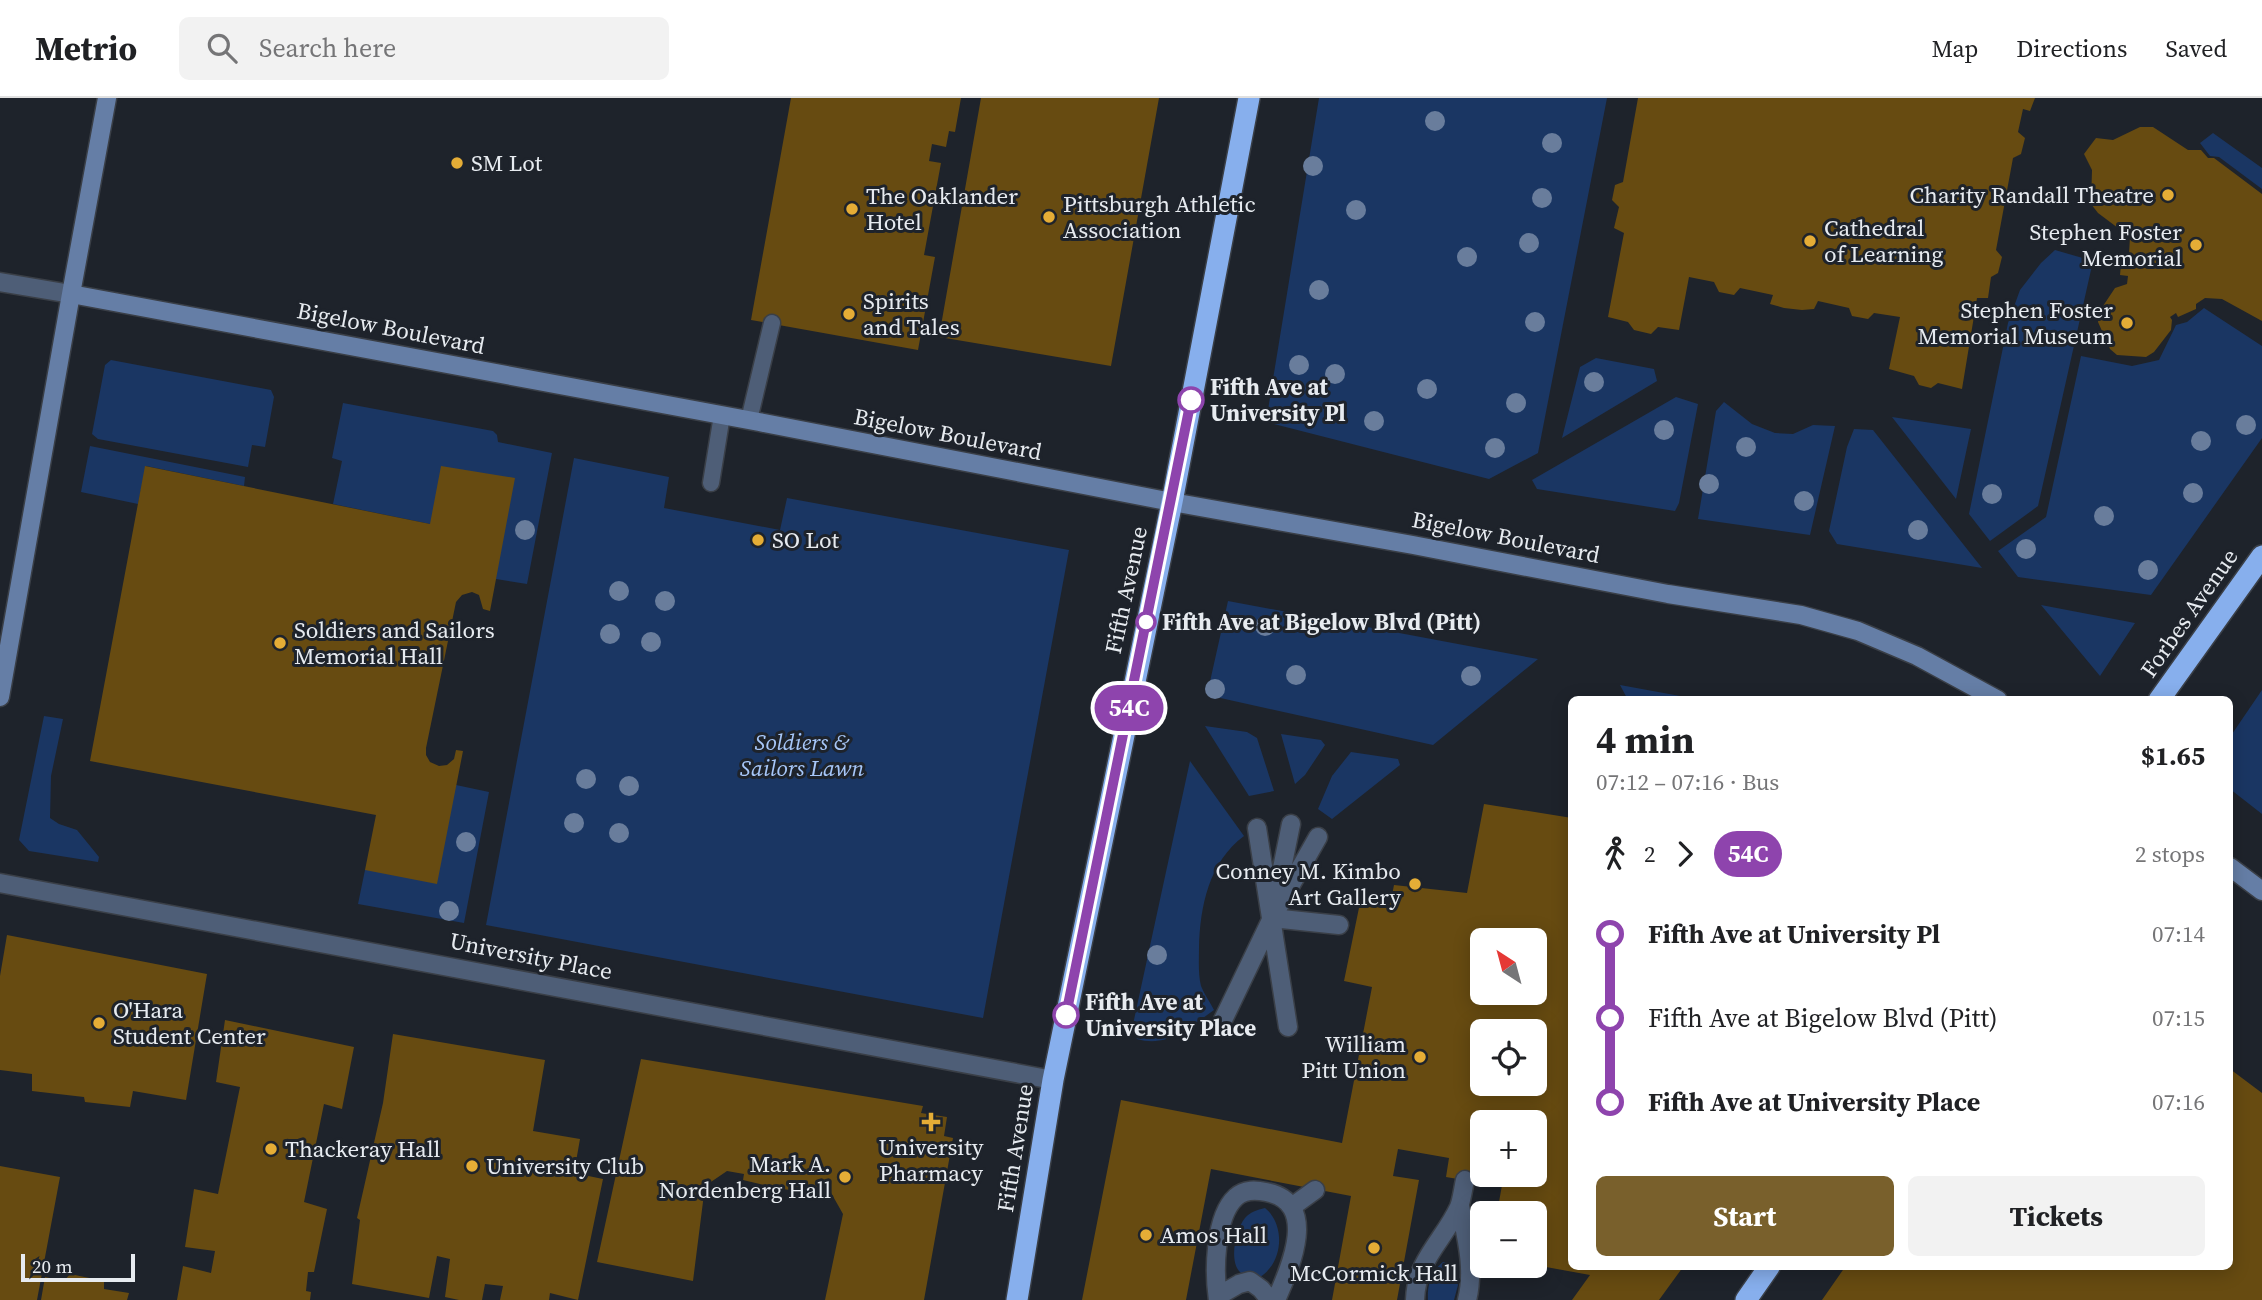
<!DOCTYPE html>
<html lang="en">
<head>
<meta charset="utf-8">
<style>
  :root { --surface:#fff; --page:#f2f2f2; --text:#202124; --muted:#757577; --line:#e0e0e0; --accent:#79602c }
  body { margin:0; font-family:"Source Serif 4",serif; background:var(--page); color:var(--text); height:100vh; display:flex; flex-direction:column; font-size:26px; white-space:nowrap }
  * { box-sizing:border-box; margin:0 }
  p { font-size:23px; color:var(--muted) }
  .icon { flex:none; width:38px; height:38px; fill:none; stroke:currentColor; stroke-width:2; stroke-linecap:round; stroke-linejoin:round }
  .map { position:relative; flex:1; overflow:hidden }
  .details { position:absolute; left:1568px; top:598px; width:665px; height:574px; display:flex; flex-direction:column; background:var(--surface); border-radius:10px; box-shadow:0 4px 18px #0003 }
  .details>* { flex:none }
  .badge { padding:0 14px; border-radius:23px; font-size:24px; line-height:46px }
  .needle { width:46px; rotate:324deg }
  .buttons { position:absolute; left:1470px; top:830px; display:grid; gap:14px }
  .buttons a { display:grid; place-items:center; width:77px; height:77px; border-radius:10px; background:var(--surface); box-shadow:0 4px 18px #0003; font-size:35px }
  .scale { position:absolute; left:21px; bottom:18px; width:114px; box-sizing:border-box; padding-left:7px; border:4px solid #e7ebf0; border-top:0; font-size:19px; line-height:24px; white-space:nowrap; color:#e7ebf0; -webkit-text-stroke:5px #1e232b; paint-order:stroke }
  .map>.badge { position:absolute; translate:-50% -50%; box-shadow:0 0 0 4px #fff }
  .legs { display:flex; align-items:center; gap:10px; height:77px; padding:0 28px; font-size:23px }
  .legs p { margin-inline-start:auto }
  .headline { display:flex; align-items:center; justify-content:space-between; height:119px; padding:0 28px }
  h1 { font-size:38px; font-weight:700; line-height:52px }
  .primary-button { display:flex; gap:14px; margin-top:auto; padding:14px 28px }
  .primary-button a { flex:1; height:80px; border-radius:10px; background:var(--accent); color:#fff; font-size:28px; font-weight:700; line-height:80px; text-align:center }
  .primary-button a+a { background:var(--page); color:var(--text) }
  ul { padding:0 28px; list-style:none }
  li { display:flex; align-items:center; gap:24px; height:84px; font-size:26px }
  li i { display:grid; place-items:center; width:10px; height:100%; margin:0 9px; background:currentColor }
  li i::after { content:''; width:18px; height:18px; margin:-9px; border:5px solid; border-radius:50%; background:var(--surface) }
  li p { margin-inline-start:auto }
  li:first-child i { background:linear-gradient(#0000 50%,currentColor 0) }
  li:last-child i { background:linear-gradient(currentColor 50%,#0000 0) }
  header { display:flex; align-items:center; gap:42px; box-sizing:border-box; height:98px; padding:0 35px; background:var(--surface); border-bottom:2px solid var(--line) }
  header strong { font-size:33px }
  nav { display:flex; gap:38px; margin-inline-start:auto; font-size:24px }
  .search { width:490px; height:63px; background:var(--page); display:flex; align-items:center; gap:18px; box-sizing:border-box; padding:0 24px; border-radius:10px; color:var(--muted); font-size:26px }
  .map>svg:first-child { display:block }
  .green { fill:#1a3663 }
  .building { fill:#674b11; fill-rule:evenodd }
  .lines { fill:none; stroke-linecap:round; stroke-linejoin:round }
  .lane-casing { stroke:#3a3f47; stroke-width:19 }
  .street-casing { stroke:#3a3f47; stroke-width:21 }
  .secondary-casing { stroke:#3a3f47; stroke-width:21 }
  .highway-casing { stroke:#3a3f47; stroke-width:24 }
  .lane { stroke:#4e5e77; stroke-width:16 }
  .street { stroke:#4e5e77; stroke-width:18 }
  .secondary { stroke:#657ea6; stroke-width:18 }
  .highway { stroke:#87afed; stroke-width:21 }
  .tree { fill:#697d9c }
  .line-1-casing { stroke:#fff; stroke-width:16 }
  .line-1 { stroke:#8e44ad; stroke-width:10 }
  .poi-dot { fill:#e5ad36; stroke:#1e232b; stroke-width:2.5 }
  .stop-1-dot { fill:#fff; stroke:#8e44ad; stroke-width:3.5 }
  .labels { text-anchor:middle; dominant-baseline:central; stroke-width:6; stroke-linejoin:round; paint-order:stroke }
  .poi-label { font-size:23px; fill:#e7ebf0; stroke:#1e232b; text-anchor:start }
  .street-label { font-size:23px; fill:#e7ebf0; stroke:#1e232b }
  .stop-label { font-size:23px; font-weight:bold; fill:#e7ebf0; stroke:#1e232b; text-anchor:start }
  .park-label { font-size:23px; font-style:italic; fill:#a7c7f9; stroke:#1e232b }
</style>
</head>
<body>
<header>
<strong>Metrio</strong>
<div class="search"><svg class="icon" aria-label="search" viewBox="0 0 24 24"><circle cx="10" cy="10" r="6"/><path d="M15 15l6 6"/></svg>Search here</div>
<nav><a>Map</a><a>Directions</a><a>Saved</a></nav>
</header>
<div class="map">
<svg width="2262" height="1202" viewBox="0 0 2262 1202">
  <rect width="100%" height="100%" fill="#1e232b"/>
  <!-- green -->
  <path class="green" d="M1319,0H1607L1538,355L1489,381L1266,324Z
    M2213,35L2262,70V91L2219,59L2210,58L2200,45Z
    M2055,152L2093,163L2038,408L1990,443L1969,416L2008,225L2020,192L2041,165Z
    M2204,210L2262,248V340L2151,497L2018,479L1998,453L2046,419L2081,258L2132,268L2159,262L2176,227L2187,224Z
    M1596,260L1654,271L1657,283L1562,340L1580,269Z
    M111,262L271,292L274,299L265,349L252,347L248,369L98,341L92,336L105,267Z
    M1676,299L1698,306L1679,405L1675,413L1537,391L1532,382Z
    M1724,304L1752,326L1775,335L1793,336L1813,327L1835,328L1810,437L1698,421L1716,313Z
    M343,305L493,333L497,337L498,344L552,355L527,486L496,481L430,426L333,406L342,363L332,360Z
    M1892,319L1971,331L1956,401Z
    M1854,331L1873,332L1982,470L1837,446L1829,433L1847,349Z
    M90,348L245,379L244,388L146,368L138,406L81,394Z
    M574,360L669,379L664,410L780,432L787,400L1069,452L983,920L486,827Z
    M1228,503L1538,561L1433,647L1207,597Z
    M2041,507L2135,525L2100,578Z
    M1620,587L1702,602H1628Z
    M2262,592V716L2230,691V639Z
    M44,618L63,621L51,678L50,720L59,726L77,732L99,759L98,764L29,753L19,742Z
    M1205,628L1247,634L1257,640L1274,693L1249,698Z
    M1281,636L1321,642L1325,647L1305,677L1295,686Z
    M1351,654L1398,661L1400,667L1332,721L1318,711L1332,678Z
    M1190,663L1244,738C1209,764 1200,808 1199,850C1199,862 1198,876 1201,888C1204,896 1210,904 1214,912C1190,929 1168,950 1137,941L1132,931Z
    M456,687L489,694L464,825L358,806L365,772Z
    M1265,1110C1286,1127 1283,1165 1260,1179C1253,1178 1243,1178 1239,1173C1229,1161 1236,1131 1245,1120C1250,1114 1257,1112 1265,1110Z
    M1443,1164H1448L1456,1171L1458,1187L1454,1202H1428C1427,1188 1431,1173 1443,1164Z"/>
  <!-- building -->
  <path class="building" d="M791,0H961L955,34L949,33L946,49L932,46L929,63L941,65L924,157L935,159L918,252L751,222Z
    M981,0H1159L1111,268L939,239Z
    M1638,0H2035L2030,13L2023,11L2018,34L2025,40L2021,56L2013,60L1996,152L2002,159L1998,175L1991,179L1988,200H1977L1962,291L1938,285L1931,290L1919,287L1914,278L1889,271L1900,219L1874,215L1868,221L1852,218L1849,210L1818,203L1814,211L1802,212L1784,210L1770,206L1773,197L1740,190L1734,197L1719,194L1714,184L1689,179L1679,232L1658,229L1651,236L1634,232L1628,224L1608,219L1624,135L1614,130L1619,109L1612,102L1615,87L1623,84Z
    M2140,29H2153L2188,52H2201L2208,60H2214L2262,96V223L2222,201L2205,200L2196,206V211L2178,219L2176,215L2170,219L2172,222L2171,232L2154,254L2146,259L2117,257L2110,251L2098,224L2099,214L2115,190L2127,186L2128,178L2120,177L2122,156H2129L2130,139L2098,115L2091,106L2092,72L2084,56L2096,40L2113,42Z
    M145,368L430,426L441,368L515,380L490,513L483,511L479,497L472,494L462,497L456,504L426,650V657L430,664L439,668L447,667L454,661L456,652L463,653L437,786L365,772L376,717L90,663Z
    M1484,706L1572,720V1169H1683L1659,1202H1572L1590,1177L1535,1167V1115H1497L1504,1076H1535V1024H1482V1076H1488L1487,1086L1446,1079L1449,1060L1398,1051L1393,1078L1419,1082L1397,1202H1332L1351,1098L1211,1071L1186,1202H1082L1121,1002L1342,1045L1372,889L1344,883L1361,800L1390,807L1394,787L1467,795ZM1482,842H1535V894H1482ZM1482,933H1535V985H1482Z
    M7,837L207,876L186,1002L133,993L130,1009L85,1004L84,999L32,993V976L0,972V878Z
    M225,922L354,949L342,1011L324,1006L304,1104L327,1111L314,1174H308L306,1193L311,1194L310,1202H177L183,1168L211,1175L215,1153L185,1149L194,1091L218,1096L240,989L216,984Z
    M393,936L545,962L533,1033L580,1041L574,1075L603,1081L578,1202L550,1195L549,1202H500L503,1188L485,1186L482,1202H459L445,1199L450,1161L437,1158L429,1200L352,1186L360,1122L357,1120L383,1005Z
    M641,961L923,1008L921,1015L947,1019L944,1038L953,1040L924,1202H825L843,1116L830,1093L813,1089L811,1095L776,1090L743,1082L744,1076L727,1073L705,1088L693,1183L597,1164Z
    M2230,971L2262,995V1202H1822L1845,1169H2230Z
    M0,1068L60,1079L37,1202H0Z
    M70,1176L104,1183V1191L129,1195L127,1202H41L45,1179L64,1183Z"/>
  <g class="lines">
    <!-- lane casing -->
    <g class="lane-casing">
      <path id="lane" d="M749,322L772,225
        M711,385L722,317"/>
    </g>
    <!-- street casing -->
    <g class="street-casing">
      <path id="street" d="M0,184L71,196
        M1257,730L1288,929
        M0,785L1053,982
        M1275,805L1291,726
        M1272,820L1339,827
        M1223,922L1272,820L1318,739
        M1293,1108L1315,1092
        M1460,1108C1466,1138 1475,1171 1467,1202
        M1218,1198L1239,1186L1250,1183L1261,1191L1270,1202
        M1218,1202C1214,1175 1214,1119 1236,1099C1245,1091 1256,1092 1266,1094C1320,1104 1290,1170 1276,1202
        M1415,1202C1416,1162 1444,1142 1459,1109C1462,1101 1463,1091 1465,1082"/>
    </g>
    <!-- secondary casing -->
    <g class="secondary-casing">
      <path id="secondary" d="M71,196L759,324L1172,404L1413,447L1668,496L1801,517L1858,533L1917,558L1998,602
        M0,599L71,196L107,0
        M2230,769L2262,793"/>
    </g>
    <!-- highway casing -->
    <g class="highway-casing">
      <path id="highway" d="M2159,602L2262,458
        M1017,1202L1053,982L1172,404L1249,0
        M1746,1202L1769,1169"/>
    </g>
    <!-- lane -->
    <use href="#lane" class="lane"/>
    <!-- street -->
    <use href="#street" class="street"/>
    <!-- secondary -->
    <use href="#secondary" class="secondary"/>
    <!-- highway -->
    <use href="#highway" class="highway"/>
  </g>
  <!-- trees -->
  <g class="tree">
    <circle cx="1435" cy="23" r="10"/>
    <circle cx="1552" cy="45" r="10"/>
    <circle cx="1313" cy="68" r="10"/>
    <circle cx="1542" cy="100" r="10"/>
    <circle cx="1356" cy="112" r="10"/>
    <circle cx="1529" cy="145" r="10"/>
    <circle cx="1467" cy="159" r="10"/>
    <circle cx="1319" cy="192" r="10"/>
    <circle cx="1535" cy="224" r="10"/>
    <circle cx="1299" cy="267" r="10"/>
    <circle cx="1335" cy="276" r="10"/>
    <circle cx="1594" cy="284" r="10"/>
    <circle cx="1427" cy="291" r="10"/>
    <circle cx="1516" cy="305" r="10"/>
    <circle cx="1374" cy="323" r="10"/>
    <circle cx="2246" cy="327" r="10"/>
    <circle cx="1664" cy="332" r="10"/>
    <circle cx="2201" cy="343" r="10"/>
    <circle cx="1746" cy="349" r="10"/>
    <circle cx="1495" cy="350" r="10"/>
    <circle cx="1709" cy="386" r="10"/>
    <circle cx="2193" cy="395" r="10"/>
    <circle cx="1992" cy="396" r="10"/>
    <circle cx="1804" cy="403" r="10"/>
    <circle cx="2104" cy="418" r="10"/>
    <circle cx="525" cy="432" r="10"/>
    <circle cx="1918" cy="432" r="10"/>
    <circle cx="2026" cy="451" r="10"/>
    <circle cx="2148" cy="472" r="10"/>
    <circle cx="619" cy="493" r="10"/>
    <circle cx="665" cy="503" r="10"/>
    <circle cx="1265" cy="528" r="10"/>
    <circle cx="610" cy="536" r="10"/>
    <circle cx="651" cy="544" r="10"/>
    <circle cx="1296" cy="577" r="10"/>
    <circle cx="1471" cy="578" r="10"/>
    <circle cx="1215" cy="591" r="10"/>
    <circle cx="586" cy="681" r="10"/>
    <circle cx="629" cy="688" r="10"/>
    <circle cx="574" cy="725" r="10"/>
    <circle cx="619" cy="735" r="10"/>
    <circle cx="466" cy="744" r="10"/>
    <circle cx="449" cy="813" r="10"/>
    <circle cx="1157" cy="857" r="10"/>
  </g>
  <g class="lines">
    <!-- line-1 casing -->
    <g class="line-1-casing">
      <path id="line-1" d="M1066,917L1191,302"/>
    </g>
    <!-- line-1 -->
    <use href="#line-1" class="line-1"/>
  </g>
  <!-- markers -->
  <g class="poi-dot">
    <circle cx="457" cy="65" r="7"/>
    <circle cx="2168" cy="97" r="7"/>
    <circle cx="852" cy="111" r="7"/>
    <circle cx="1049" cy="119" r="7"/>
    <circle cx="1810" cy="143" r="7"/>
    <circle cx="2196" cy="147" r="7"/>
    <circle cx="849" cy="216" r="7"/>
    <circle cx="2127" cy="225" r="7"/>
    <circle cx="758" cy="442" r="7"/>
    <circle cx="280" cy="545" r="7"/>
    <circle cx="1415" cy="786" r="7"/>
    <circle cx="99" cy="925" r="7"/>
    <circle cx="1420" cy="959" r="7"/>
    <path d="M927.5 1013.5h7v7h7v7h-7v7h-7v-7h-7v-7h7z"/>
    <circle cx="271" cy="1051" r="7"/>
    <circle cx="472" cy="1068" r="7"/>
    <circle cx="845" cy="1079" r="7"/>
    <circle cx="1146" cy="1137" r="7"/>
    <circle cx="1374" cy="1150" r="7"/>
  </g>
  <g class="stop-1-dot">
    <circle cx="1191" cy="302" r="12"/>
    <circle cx="1146" cy="524" r="9"/>
    <circle cx="1066" cy="917" r="12"/>
  </g>
  <g class="labels">
    <!-- poi labels -->
    <g class="poi-label">
      <text x="471" y="65">SM Lot</text>
      <text x="2154" y="97" text-anchor="end">Charity Randall Theatre</text>
      <text x="866" y="98">The Oaklander<tspan x="866" dy="26">Hotel</tspan></text>
      <text x="1063" y="106">Pittsburgh Athletic<tspan x="1063" dy="26">Association</tspan></text>
      <text x="1824" y="130">Cathedral<tspan x="1824" dy="26">of Learning</tspan></text>
      <text x="2182" y="134" text-anchor="end">Stephen Foster<tspan x="2182" dy="26">Memorial</tspan></text>
      <text x="863" y="203">Spirits<tspan x="863" dy="26">and Tales</tspan></text>
      <text x="2113" y="212" text-anchor="end">Stephen Foster<tspan x="2113" dy="26">Memorial Museum</tspan></text>
      <text x="772" y="442">SO Lot</text>
      <text x="294" y="532">Soldiers and Sailors<tspan x="294" dy="26">Memorial Hall</tspan></text>
      <text x="1401" y="773" text-anchor="end">Conney M. Kimbo<tspan x="1401" dy="26">Art Gallery</tspan></text>
      <text x="113" y="912">O'Hara<tspan x="113" dy="26">Student Center</tspan></text>
      <text x="1406" y="946" text-anchor="end">William<tspan x="1406" dy="26">Pitt Union</tspan></text>
      <text x="931" y="1049" text-anchor="middle">University<tspan x="931" dy="26">Pharmacy</tspan></text>
      <text x="285" y="1051">Thackeray Hall</text>
      <text x="831" y="1066" text-anchor="end">Mark A.<tspan x="831" dy="26">Nordenberg Hall</tspan></text>
      <text x="486" y="1068">University Club</text>
      <text x="1160" y="1137">Amos Hall</text>
      <text x="1374" y="1175" text-anchor="middle">McCormick Hall</text>
    </g>
    <!-- street labels -->
    <g class="street-label">
      <text transform="translate(391 230) rotate(11)">Bigelow Boulevard</text>
      <text transform="translate(948 336) rotate(11)">Bigelow Boulevard</text>
      <text transform="translate(1506 439) rotate(11)">Bigelow Boulevard</text>
      <text transform="translate(1126 492) rotate(-78)">Fifth Avenue</text>
      <text transform="translate(2189 515) rotate(-55)">Forbes Avenue</text>
      <text transform="translate(531 858) rotate(11)">University Place</text>
      <text transform="translate(1015 1050) rotate(-81)">Fifth Avenue</text>
    </g>
    <!-- stop labels -->
    <g class="stop-label">
      <text x="1210" y="289">Fifth Ave at<tspan x="1210" dy="26">University Pl</tspan></text>
      <text x="1162" y="524">Fifth Ave at Bigelow Blvd (Pitt)</text>
      <text x="1085" y="904">Fifth Ave at<tspan x="1085" dy="26">University Place</tspan></text>
    </g>
    <!-- park labels -->
    <g class="park-label">
      <text x="802" y="644">Soldiers &amp;<tspan x="802" dy="26">Sailors Lawn</tspan></text>
    </g>
  </g>
</svg>
<div class="buttons">
<a><svg class="needle" viewBox="-14 -14 28 28"><path d="M0-13l5 13h-10z" fill="#e53935"/><path d="M0 13l5-13h-10z" fill="#757577"/></svg></a>
<a><svg class="icon" aria-label="locate" viewBox="0 0 24 24"><circle cx="12" cy="12" r="6"/><path d="M12 2v4M12 18v4M2 12h4M18 12h4"/></svg></a>
<a>+</a>
<a>−</a>
</div>
<div class="scale">20 m</div>
<b class="badge" style="left:1129px;top:610px;background:#8e44ad;color:#fff">54C</b>
<section class="details">
<div class="headline"><div><h1>4 min</h1><p>07:12 – 07:16 · Bus</p></div><b>$1.65</b></div>
<div class="legs"><svg class="icon" aria-label="walk" viewBox="0 0 24 24"><circle cx="13" cy="4" r="2"/><path d="M13 8l-2 6 4 7M11 14l-3 7M7 12l3-4h3l4 4"/></svg>2<svg class="icon" aria-label="forward" viewBox="0 0 24 24"><path d="M9 5l7 7-7 7"/></svg><b class="badge" style="background:#8e44ad;color:#fff">54C</b><p>2 stops</p></div>
<ul>
<li><i style="color:#8e44ad"></i><b>Fifth Ave at University Pl</b><p>07:14</p></li>
<li><i style="color:#8e44ad"></i><span>Fifth Ave at Bigelow Blvd (Pitt)</span><p>07:15</p></li>
<li><i style="color:#8e44ad"></i><b>Fifth Ave at University Place</b><p>07:16</p></li>
</ul>
<div class="primary-button"><a>Start</a><a>Tickets</a></div>
</section>
</div>
</body>
</html>
